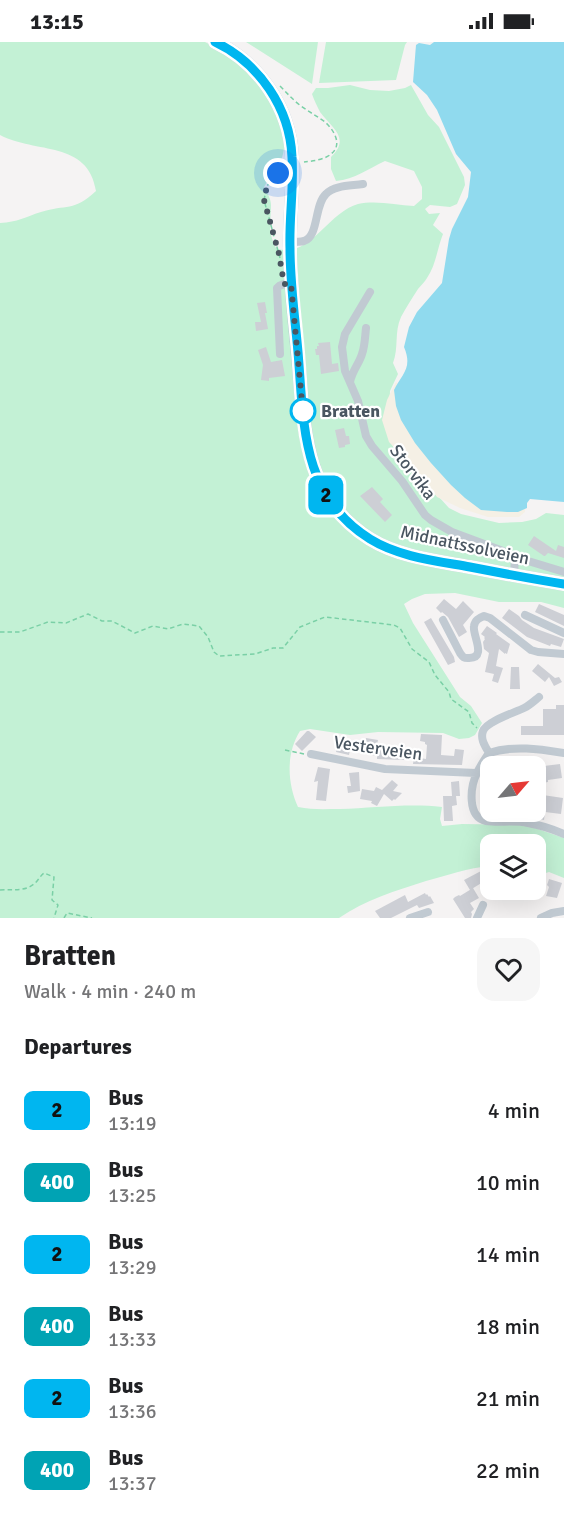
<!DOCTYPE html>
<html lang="en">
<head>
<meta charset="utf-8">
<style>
  :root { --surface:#fff; --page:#f6f6f6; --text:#202124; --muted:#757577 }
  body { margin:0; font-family:Signika,sans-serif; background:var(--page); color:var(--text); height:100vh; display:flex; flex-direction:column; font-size:22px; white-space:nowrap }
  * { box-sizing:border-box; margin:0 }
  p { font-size:20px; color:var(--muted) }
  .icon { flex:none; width:33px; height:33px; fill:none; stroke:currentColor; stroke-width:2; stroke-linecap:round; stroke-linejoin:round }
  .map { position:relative; height:876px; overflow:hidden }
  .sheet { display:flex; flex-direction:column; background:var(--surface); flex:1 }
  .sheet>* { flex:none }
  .badge { padding:0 12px; border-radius:9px; font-size:21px; line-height:39px }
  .needle { width:39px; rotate:62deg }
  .fabs { position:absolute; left:480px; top:714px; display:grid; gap:12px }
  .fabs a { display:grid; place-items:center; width:66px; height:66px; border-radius:12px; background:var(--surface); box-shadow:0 6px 24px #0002; font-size:30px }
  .you { position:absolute; width:30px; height:30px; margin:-15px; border:4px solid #fff; border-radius:50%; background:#1a73e8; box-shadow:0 0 0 9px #1a73e833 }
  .map>.badge { position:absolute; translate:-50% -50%; box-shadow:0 0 0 3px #fff }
  h2 { padding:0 24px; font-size:22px; line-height:54px }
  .round { display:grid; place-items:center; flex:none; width:63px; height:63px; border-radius:18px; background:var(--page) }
  .head { display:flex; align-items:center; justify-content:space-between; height:102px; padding:0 24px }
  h1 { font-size:28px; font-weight:800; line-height:45px }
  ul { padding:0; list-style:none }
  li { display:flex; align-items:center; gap:18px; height:72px; padding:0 24px }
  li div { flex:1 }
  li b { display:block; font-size:22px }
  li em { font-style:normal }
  li .badge { min-width:66px; font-weight:700; text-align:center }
  .status { display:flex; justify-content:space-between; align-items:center; height:42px; padding:0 30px; background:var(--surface); direction:ltr }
  .status svg { height:16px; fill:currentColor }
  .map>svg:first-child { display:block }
  .green { fill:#c3f1d5 }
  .sand { fill:#f5f0e5 }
  .water { fill:#90daee }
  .building { fill:#cdcfd5 }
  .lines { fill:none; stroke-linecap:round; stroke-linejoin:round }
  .path { stroke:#7ad0a6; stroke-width:1.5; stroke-dasharray:4.5 3; stroke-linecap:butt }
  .minor { stroke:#c1cad2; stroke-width:8 }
  .primary { stroke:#b3c2d1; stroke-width:14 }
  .line-casing { stroke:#fff; stroke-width:14 }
  .line { stroke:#00b6f0; stroke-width:9 }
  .walk { stroke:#4a5661; stroke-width:6; stroke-dasharray:0 10.8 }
  .stop-dot { fill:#fff; stroke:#00b6f0; stroke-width:3 }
  .labels { text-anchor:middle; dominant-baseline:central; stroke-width:4.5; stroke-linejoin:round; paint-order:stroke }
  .stop-label { font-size:18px; font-weight:bold; fill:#4a5661; stroke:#fff; text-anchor:start }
  .street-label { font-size:18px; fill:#4a5661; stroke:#fff }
</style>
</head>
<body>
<div class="status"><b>13:15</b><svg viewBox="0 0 49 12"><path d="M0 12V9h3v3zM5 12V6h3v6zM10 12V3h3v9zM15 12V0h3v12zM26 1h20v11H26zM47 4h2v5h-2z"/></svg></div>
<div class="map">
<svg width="564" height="876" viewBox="0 0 564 876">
  <rect width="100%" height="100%" fill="#f5f3f3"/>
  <!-- green -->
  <path class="green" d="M0,0H205C219,7 237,17 248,28C260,40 283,78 285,94C285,99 284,108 283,112C280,125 270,134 264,145C267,150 271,157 271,163C271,180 267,189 276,206C308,219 328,170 358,162C376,158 396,163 414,164L422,157V145L414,129L385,119C368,127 355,137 336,139L331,127V115C351,96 332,86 320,70C317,64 314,58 312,52L316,46H328L350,43L370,48L389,49L405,46L411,43L428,73L439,85L464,135L465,143L457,162L450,165L430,163L425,167L429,172L440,171L433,183L443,192C437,207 436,223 427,236C425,240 421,243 418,247C412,256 406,266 401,275C394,290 399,306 393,321L398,332L390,349L388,396L396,409L414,427L432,450L439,455L449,466L461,472L499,481L522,480L536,477L546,471L564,473V566L541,560H499L455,551L425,552L412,557L404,562L413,581L460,655L471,664L482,681L475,693L469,696L459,697L443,691L378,690L350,693L310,687L300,689C286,711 287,741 298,765C312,768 325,767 340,767C373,766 409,761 442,765L440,777L442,784L462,782L526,783L564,796V836L549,830L536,834V802H490V824C468,826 448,833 426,839C395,849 365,858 339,876H0V181C18,180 25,175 41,170C66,162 74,170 96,149C88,98 36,112 0,93Z
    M246,0H318L312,42Z
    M326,0H407L405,3L396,38L319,41Z"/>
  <!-- sand -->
  <path class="sand" d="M396,340L526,456L525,470L519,475H488L460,466L437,455L416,428L389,400L382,378L387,358Z"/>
  <!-- water -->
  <path class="water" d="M434,0H564V460L530,457L527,461V466L518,470H507L481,468L465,456L451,443L431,421L415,401L401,378L396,364L394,348C402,332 413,326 404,305L409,285L417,270L442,241L449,197L452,187L468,155L471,130L456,112L437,68L427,53L413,40L416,3L419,1L430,3Z"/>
  <!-- building -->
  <path class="building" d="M265,260L267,271H265L268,287L256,289L255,280H261L257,261Z
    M330,300L332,322L338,321L339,329L321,332L319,313H316L315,307H317V304H319L318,301Z
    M266,305L271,320L282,318L285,334L269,336V339L261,338L263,323L258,308Z
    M344,386L346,394H349L350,402L345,403V405L339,406L335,388Z
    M372,445L383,457L380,460L392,473L385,480L360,454Z
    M534,494L556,509L558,503L564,505V516L548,511L545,514H544L528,503Z
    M444,557L456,567L463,559L474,570L463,583L467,590L459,595L448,575L442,570L441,571L436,566Z
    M539,562L564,573V584L535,570Z
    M509,567L519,574L522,578L534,586L564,597L561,605L551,602L550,604L527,595L502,576Z
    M431,576L454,615L455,620L448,623L424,580Z
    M487,584L497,591L496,592L510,602L507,612L505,611V612L499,607L496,624L503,626L498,641L492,639L494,632L485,630L489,611L484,607L483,600L485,597L484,596L485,595L481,592Z
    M538,622L555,636L559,635L562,640L554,644L549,635L545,640L532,629Z
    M511,625H519L520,647H510Z
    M556,663H564V693H521V684H543V667H556Z
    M307,689H309L316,695L302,709L295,702Z
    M421,692L442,693L441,713L454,714L455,707L464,708L462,723L413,722L414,715L426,717L427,703L425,702V700L420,699Z
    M339,696L352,698L349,713L336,710Z
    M366,696L378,698L376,707L405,709L404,718L377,717V714L367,712V708L364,707Z
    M560,722L562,736L548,738V740L543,741L542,739H536V725Z
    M318,725L330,727L326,759L316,758L318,739L314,740Z
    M359,730L360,749L348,751L347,744H351L349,731Z
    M392,738L398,743L393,749L402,751L395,758L394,757L392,759L384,752L377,764L371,761L372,759L360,757L362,747L374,749L376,745L382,748Z
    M459,739L460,754H456L457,763L452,764L453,779H444L443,754H452L451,740Z
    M536,752L563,756L561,772L545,770L544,778L536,776Z
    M481,829L483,832L485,831L488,837L470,848L464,838Z
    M549,837L562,841L557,856L546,854L549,845L547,843Z
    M473,846L479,856L470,861L474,867L471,870L472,872L471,876H465L453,857L455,855L459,853L460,854Z
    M425,851L426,853L427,852L429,855L430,854L434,861L419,866L417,863L391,876H380L375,869L405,853L408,860Z"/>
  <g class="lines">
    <!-- path -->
    <path class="path" d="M280,44C287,51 293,58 301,64C309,70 317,74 325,80C334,88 343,103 331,112C324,118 312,119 304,120
      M280,216L264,158L267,144L282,127
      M0,590H20L48,580L66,581L88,572L102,579H112L135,591L153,584L168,587L183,582L199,584L208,595L214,610L219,614L255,612L273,606H283L300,585L325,575L394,583L400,586L412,607L429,620L435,633L449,650L451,657L469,670L472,681L477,686
      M285,708L304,712
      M0,848C12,847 24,850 34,842C38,839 40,834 44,831L54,835L52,858L58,863L54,876
      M64,876L67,871L92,876"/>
    <!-- minor -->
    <path class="minor" d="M290,200C294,200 300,200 304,199C319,194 314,163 326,152C335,143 351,144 363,142
      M370,250L345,292L342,305L345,329L358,359L366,394L372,404L402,439L425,473L431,478L452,490L503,509L515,515L514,533
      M280,312L277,246C281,241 286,242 291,242
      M350,340C352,329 359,322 362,312C365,304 365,294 366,286
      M515,515L564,530
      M525,573L564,591
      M443,578L460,611C463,615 463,616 468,616C488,617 472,593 474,584C475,578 479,576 484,574L490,576L531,608L538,610L564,612
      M489,711C485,704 480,697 483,689C487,679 514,671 524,666C530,663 534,659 539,655
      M564,711C539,707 514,703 489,711C485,717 480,724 477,731C470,745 467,775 486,779C500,781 514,778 528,781C540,783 552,787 564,792
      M311,712L385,727L476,731
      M410,876L428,870
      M477,876L483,863
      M541,876L552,871L564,869"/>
    <!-- primary -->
    <path class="primary" d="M215,0C259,21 290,66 292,115C294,145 289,176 290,206C290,243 295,279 298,315C305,386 302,454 370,497C399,515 437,519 470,525C501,531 533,537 564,542"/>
  </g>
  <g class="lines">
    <!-- line casing -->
    <g class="line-casing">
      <path id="line" d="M215,0C259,21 290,66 292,115C294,145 289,176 290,206C290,241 295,276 298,310C304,382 301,454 370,497C399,515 437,519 470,525C501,531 533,537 564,542"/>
    </g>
    <!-- line -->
    <use href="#line" class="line"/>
    <!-- walk -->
    <path class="walk" d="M278,131L267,144L264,158L279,212L284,242H291L303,371V369"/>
  </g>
  <!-- markers -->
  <circle class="stop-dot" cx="303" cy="369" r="12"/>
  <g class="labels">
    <!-- stop labels -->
    <g class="stop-label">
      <text x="321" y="369">Bratten</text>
    </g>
    <!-- street labels -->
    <g class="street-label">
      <text transform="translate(413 430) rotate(53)">Storvika</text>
      <text transform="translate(465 503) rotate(12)">Midnattssolveien</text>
      <text transform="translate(378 706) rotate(8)">Vesterveien</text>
    </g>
  </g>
</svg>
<div class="fabs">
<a><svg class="needle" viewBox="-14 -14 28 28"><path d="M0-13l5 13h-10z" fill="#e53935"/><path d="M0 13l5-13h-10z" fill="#757577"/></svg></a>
<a><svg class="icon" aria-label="layers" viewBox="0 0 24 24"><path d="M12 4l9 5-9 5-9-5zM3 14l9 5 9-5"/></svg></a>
</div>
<div class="you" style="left:278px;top:131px"></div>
<b class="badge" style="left:326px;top:453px;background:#00b6f0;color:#111">2</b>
</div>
<section class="sheet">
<div class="head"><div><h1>Bratten</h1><p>Walk · 4 min · 240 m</p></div><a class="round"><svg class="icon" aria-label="heart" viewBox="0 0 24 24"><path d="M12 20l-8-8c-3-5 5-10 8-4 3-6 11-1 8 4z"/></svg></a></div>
<h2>Departures</h2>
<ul>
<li><span class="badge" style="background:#00b6f0;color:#111">2</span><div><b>Bus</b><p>13:19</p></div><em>4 min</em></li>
<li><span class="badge" style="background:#00a3b4;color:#fff">400</span><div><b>Bus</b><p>13:25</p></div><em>10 min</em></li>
<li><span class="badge" style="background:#00b6f0;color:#111">2</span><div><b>Bus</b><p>13:29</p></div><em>14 min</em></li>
<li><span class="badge" style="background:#00a3b4;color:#fff">400</span><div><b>Bus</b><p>13:33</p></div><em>18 min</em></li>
<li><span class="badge" style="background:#00b6f0;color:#111">2</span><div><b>Bus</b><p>13:36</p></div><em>21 min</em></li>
<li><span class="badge" style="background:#00a3b4;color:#fff">400</span><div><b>Bus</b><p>13:37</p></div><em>22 min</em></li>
</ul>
</section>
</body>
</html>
